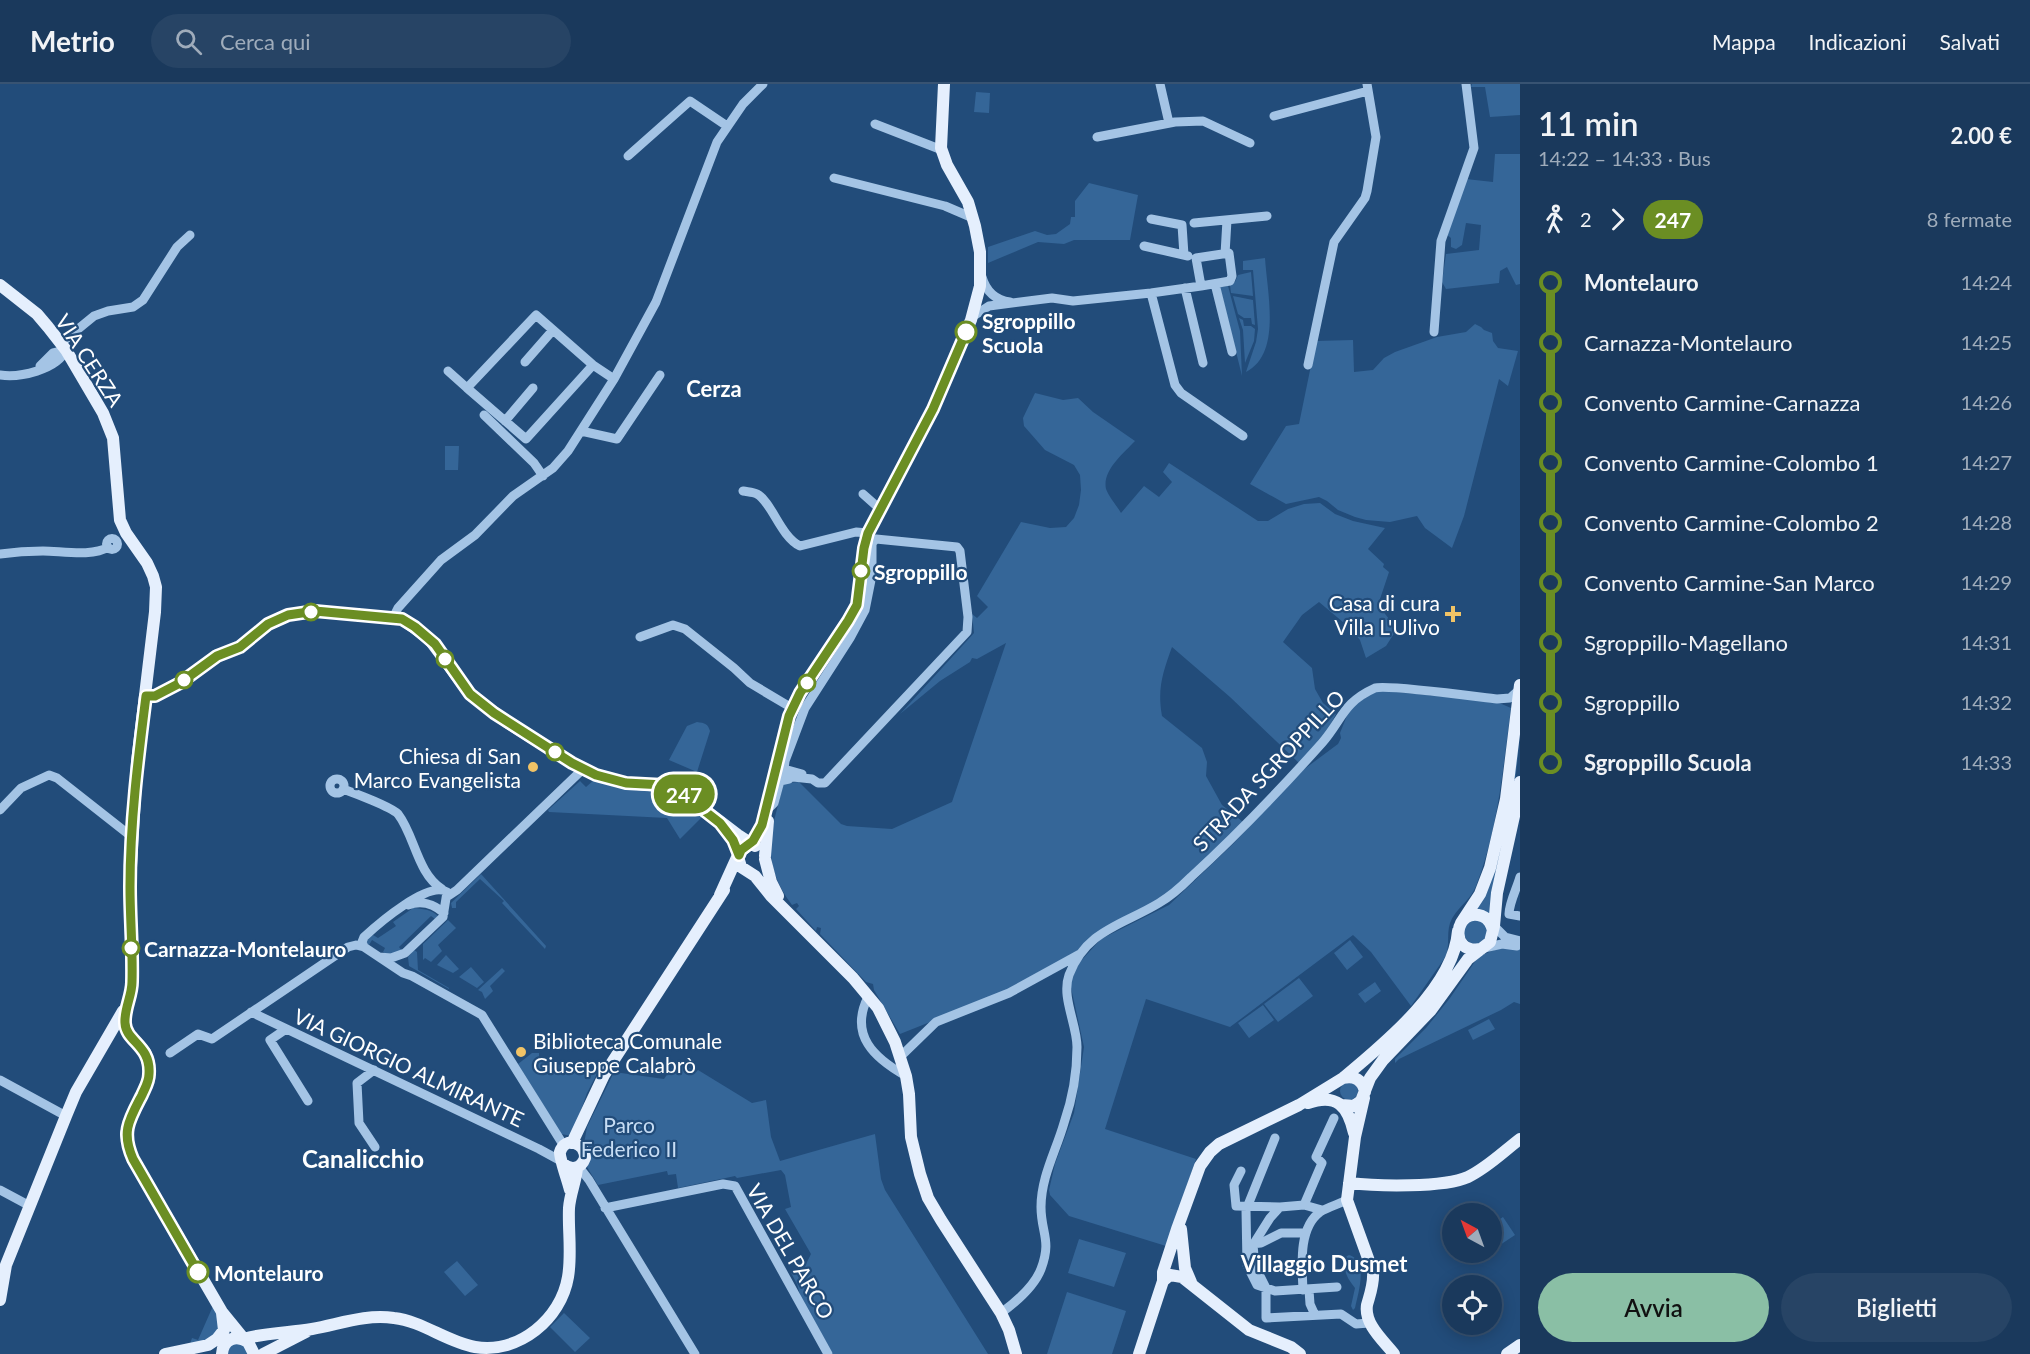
<!DOCTYPE html>
<html lang="it">
<head>
<meta charset="utf-8">
<style>
  :root { --surface:#1a395c; --page:#274465; --text:#f1f3f6; --muted:#9facbb; --line:#385372; --accent:#8abfa5 }
  body { margin:0; font-family:Lato,sans-serif; background:var(--page); color:var(--text); height:100vh; display:flex; flex-direction:column; font-size:22px; white-space:nowrap }
  * { box-sizing:border-box; margin:0 }
  p { font-size:20px; color:var(--muted) }
  .icon { flex:none; width:33px; height:33px; fill:none; stroke:currentColor; stroke-width:2; stroke-linecap:round; stroke-linejoin:round }
  .map { position:relative; flex:1; overflow:hidden }
  .sheet { display:flex; flex-direction:column; background:var(--surface); width:510px }
  .sheet>* { flex:none }
  .badge { padding:0 12px; border-radius:20px; font-size:21px; line-height:39px }
  .needle { width:39px; rotate:319deg }
  .tools { position:absolute; left:1442px; top:1119px; display:grid; gap:12px }
  .tools a { display:grid; place-items:center; width:60px; height:60px; border-radius:50%; background:var(--surface); box-shadow:0 3px 15px #0003,0 0 0 2px var(--line); font-size:30px }
  .map>.badge { position:absolute; translate:-50% -50%; box-shadow:0 0 0 3px #fff }
  .legs { display:flex; align-items:center; gap:9px; height:66px; padding:0 18px; font-size:20px }
  .legs p { margin-inline-start:auto }
  .headline { display:flex; align-items:center; justify-content:space-between; height:102px; padding:0 18px }
  h1 { font-size:33px; font-weight:600; line-height:45px }
  .action { display:flex; gap:12px; margin-top:auto; padding:12px 18px }
  .action a { flex:1; height:69px; border-radius:36px; background:var(--accent); color:#111; font-size:24px; font-weight:600; line-height:69px; text-align:center }
  .action a+a { background:var(--page); color:var(--text) }
  ul { padding:0 18px; list-style:none }
  li { display:flex; align-items:center; gap:21px; height:60px; font-size:22px }
  li i { display:grid; place-items:center; width:9px; height:100%; margin:0 8px; background:currentColor }
  li i::after { content:''; width:15px; height:15px; margin:-8px; border:4px solid; border-radius:50%; background:var(--surface) }
  li p { margin-inline-start:auto }
  li:first-child i { background:linear-gradient(#0000 50%,currentColor 0) }
  li:last-child i { background:linear-gradient(currentColor 50%,#0000 0) }
  header { display:flex; align-items:center; gap:36px; box-sizing:border-box; height:84px; padding:0 30px; background:var(--surface); border-bottom:2px solid var(--line) }
  header strong { font-size:28px }
  nav { display:flex; gap:33px; margin-inline-start:auto; font-size:21px }
  .search { width:420px; height:54px; background:var(--page); display:flex; align-items:center; gap:15px; box-sizing:border-box; padding:0 21px; border-radius:33px; color:var(--muted); font-size:22px }
  main { display:flex; flex:1; min-height:0 }
  .map>svg:first-child { display:block }
  .green { fill:#356698 }
  .lines { fill:none; stroke-linecap:round; stroke-linejoin:round }
  .minor { stroke:#a4c4e5; stroke-width:9 }
  .major { stroke:#e5effd; stroke-width:12 }
  .line-1-casing { stroke:#fff; stroke-width:14 }
  .line-1 { stroke:#6b8e23; stroke-width:9 }
  .stop-1-dot { fill:#fff; stroke:#6b8e23; stroke-width:3 }
  .poi-dot { fill:#f1c366; stroke:#224c7a; stroke-width:2 }
  .labels { text-anchor:middle; dominant-baseline:central; stroke-width:4.5; stroke-linejoin:round; paint-order:stroke }
  .stop-label { font-size:21px; font-weight:bold; fill:#fff; stroke:#224c7a; text-anchor:start }
  .street-label { font-size:21px; fill:#fff; stroke:#224c7a }
  .poi-label { font-size:21px; fill:#fff; stroke:#224c7a; text-anchor:end }
  .park-label { font-size:21px; fill:#c7ddf4; stroke:#224c7a }
  .neighbourhood-label { font-size:22px; font-weight:bold; fill:#fff; stroke:#224c7a }
  .quarter-label { font-size:24px; font-weight:bold; fill:#fff; stroke:#224c7a }
</style>
</head>
<body>
<header>
<strong>Metrio</strong>
<div class="search"><svg class="icon" aria-label="search" viewBox="0 0 24 24"><circle cx="10" cy="10" r="6"/><path d="M15 15l6 6"/></svg>Cerca qui</div>
<nav><a>Mappa</a><a>Indicazioni</a><a>Salvati</a></nav>
</header>
<main>
<div class="map">
<svg width="1520" height="1270" viewBox="0 0 1520 1270">
  <rect width="100%" height="100%" fill="#224c7a"/>
  <!-- green -->
  <path class="green" d="M1472,0H1520V31L1490,33L1485,3H1471Z
    M976,8L990,9L989,29L974,28Z
    M1495,70H1520V200L1516,201L1507,183L1500,187L1499,199L1446,205L1442,198L1446,170L1479,166L1481,141L1466,139L1462,161L1456,165L1451,163V154L1446,150L1466,95L1493,98Z
    M1089,99L1138,111L1130,156H1074L1064,160L1038,158L988,179V163L1035,147L1047,151L1056,150L1070,140L1071,133H1075V117Z
    M1265,174C1267,208 1282,270 1246,288L1256,258L1258,245L1253,186H1243V177Z
    M1251,188L1253,212L1231,209L1230,201L1235,198L1238,191Z
    M1228,202L1240,247L1242,292L1220,203Z
    M1233,212L1253,216L1255,241L1252,240L1251,234H1244L1238,230Z
    M1239,234L1243,236L1244,242H1251L1255,245L1254,257L1245,279L1243,246Z
    M1475,240L1481,243L1484,246L1492,249L1493,257L1498,264L1518,267L1508,302L1499,295L1464,432L1452,464L1425,444L1417,432L1390,438L1366,436L1355,433L1338,426L1327,417L1319,413L1286,420L1250,400L1286,342L1299,340L1316,257L1353,256L1354,288L1373,286L1384,274L1395,268L1437,253L1466,248Z
    M1035,309L1063,316L1078,314L1093,328L1135,357C1124,369 1102,386 1106,405C1109,413 1117,422 1121,429L1144,402L1159,413L1172,398L1163,388L1169,379L1258,437H1268L1288,425L1304,420L1320,419L1335,430L1353,437L1385,444L1368,465L1384,480L1383,483L1389,488L1378,521L1397,545L1386,562L1366,574L1360,556L1350,544L1319,518L1302,531L1283,558L1312,584L1315,605L1323,619L1336,630L1324,653L1299,679L1230,613L1172,563C1163,588 1157,604 1162,632L1202,664L1207,678L1206,692L1222,721L1243,738L1178,802L1152,820L1092,852L1076,868L993,913L900,950L874,906L873,900L866,898L820,850L821,844L817,843L816,847L796,825L799,822L797,819L792,821C759,777 771,748 784,699L799,698L841,740L847,742L892,745L952,718L1006,559L977,575L972,574L970,578L940,597L900,630L974,549L972,530L977,534L988,523L977,512L1021,438L1050,444L1066,443L1074,434L1079,421L1081,406L1080,391L1074,381L1045,366L1024,342L1023,334Z
    M445,362H459L458,386H445Z
    M1377,606L1497,618L1511,624C1503,684 1498,746 1476,802C1471,816 1455,825 1450,839C1446,852 1451,863 1444,875L1411,922L1371,868L1353,851L1230,943L1146,915L1105,1045L1196,1075L1166,1162L1069,1132L1050,1111L1049,1106L1055,1080L1074,1029L1084,963L1070,899L1079,879L1101,855L1169,821L1233,760L1299,689L1338,660L1341,654L1340,649L1350,624Z
    M1520,630C1520,697 1503,764 1490,830L1476,826Z
    M697,638C705,639 708,640 710,647L697,688L669,676L687,642Z
    M594,696L617,704L668,709L703,732L680,755L667,734L549,728L548,726L580,697L586,703Z
    M481,790L546,862L545,865L502,819L504,817L480,795L456,818V824H452L451,819Z
    M413,824C423,825 431,825 438,832L435,835L431,832L399,863L402,867L387,871L383,868L385,864L372,856L369,861L367,860L366,855L373,851L378,854L396,842L393,838Z
    M448,836L456,844L438,861L442,867L431,878L425,874L423,876V860Z
    M1464 848a12 12 0 1 1 24 0a12 12 0 1 1-24 0Z
    M1350,856L1363,873L1347,886L1334,869Z
    M1499,864L1520,865V920L1514,918L1501,926L1399,975L1395,979V975L1426,944L1450,914L1476,876L1482,871Z
    M414,866L417,868L418,886L449,904V905L409,882L408,873Z
    M446,871L459,885L453,889L437,881Z
    M471,883L484,898L477,904L459,893Z
    M502,884L505,887L490,902L493,907L485,915L482,908L478,906Z
    M1299,894L1313,912L1278,938L1264,920Z
    M1375,898L1381,907L1365,919L1358,910Z
    M1263,921L1274,936L1249,954L1238,939Z
    M1489,935L1495,945L1473,956L1468,946Z
    M532,969H539V978L599,986L587,1009L572,1052L561,1050L518,980Z
    M677,976L696,988L698,986L752,1019L766,1016L771,1053L780,1077L875,1050L881,1095L885,1106L988,1270H833L801,1214L797,1200L791,1189L806,1180L811,1170L785,1125L791,1123L785,1091L781,1086L737,1094L735,1092L678,1104L676,1090L668,1091L667,1087L598,1101L587,1083L590,1071L584,1060L587,1043L614,988L664,995Z
    M1340 1007a9 9 0 1 1 18 0a9 9 0 1 1-18 0Z
    M1503,1133L1515,1151L1491,1167V1141Z
    M1079,1155L1126,1169L1114,1203L1068,1189Z
    M1349,1171C1369,1177 1358,1209 1355,1224L1353,1226L1351,1222L1355,1204C1346,1192 1344,1189 1345,1173Z
    M457,1177L478,1201L465,1212L444,1188Z
    M1067,1208L1126,1227L1112,1270H1047Z
    M213,1222L220,1234L221,1244L213,1254L190,1260L192,1254L198,1256Z
    M564,1229L590,1254L575,1268L550,1243Z
    M244,1259L249,1270H226L231,1260Z"/>
  <g class="lines">
    <!-- minor -->
    <path class="minor" d="M1160,0L1169,39
      M1274,32L1368,7
      M875,40L942,66
      M1097,53L1175,38L1203,37L1250,59
      M628,72L690,17L727,42
      M834,94L945,122L973,134
      M1151,135L1182,141L1184,171
      M1194,139L1267,132
      M1144,162L1188,172
      M1229,169L1232,192L1230,197L1201,202L1196,174Z
      M1225,170L1227,136
      M982,193C986,207 995,216 1010,218
      M1215,200L1232,268
      M1185,204L1203,279
      M1151,209L1175,301L1181,309L1243,352
      M972,233L989,222L1052,214L1073,217L1151,209L1201,202
      M1434,248L1441,157L1474,64L1466,0
      M61,259L94,232L108,227L133,223L143,216L177,163L190,151
      M525,278L553,246
      M593,281L526,355L467,304L536,231L593,281L614,295
      M1308,281L1334,158L1365,114L1367,107L1376,53L1367,0
      M40,282L53,269L66,266
      M448,287L467,304
      M0,291C19,294 57,286 66,266
      M484,331L534,379L543,392
      M505,337L533,304
      M581,347L617,355L660,291
      M743,407C748,408 753,408 757,410C772,418 780,452 800,462L856,448L868,449
      M863,410L880,425
      M106.5 460a5.5 5.5 0 1 1 11 0a5.5 5.5 0 1 1-11 0Z
      M0,470C14,468 28,467 43,467C61,467 93,473 108,463
      M393,534L398,524L441,476L475,451L513,412L553,384L568,367L614,295L656,218L717,58L743,20L763,0
      M640,553L673,541L685,545L734,584L750,599L792,624
      M802,690L784,685L785,677L805,624L850,554L865,526L872,491V459
      M774,691L812,695L818,699H825L967,548L968,533L960,467L957,463L876,455L872,459L866,457
      M330 702a7 7 0 1 1 14 0a7 7 0 1 1-14 0Z
      M343,705C354,709 391,723 398,730C415,752 417,789 442,805
      M770,723L774,719L780,697L789,695
      M0,726L21,704L49,691L57,694L132,753
      M1520,793C1517,804 1509,819 1509,830L1520,832
      M448,812L457,806L583,685
      M408,821C421,816 434,820 444,829
      M1490,838L1505,853L1520,857
      M1484,864L1502,860L1517,862
      M379,873L391,874L405,869L443,833L447,808C429,796 378,840 364,853L362,858L364,863L403,889L412,892L482,931L564,1062
      M868,913C849,951 874,974 906,992
      M251,928L539,1065L561,1077
      M286,945L270,956L308,1017
      M170,969L198,950L212,955L348,863L356,861L364,863
      M900,973L936,938L1009,909L1080,870
      M374,986L357,999L359,1039L375,1063
      M0,996L66,1032
      M1275,1054L1246,1126L1247,1181L1257,1201L1275,1207L1337,1203
      M579,1083L589,1096L695,1270
      M1241,1087L1234,1101L1236,1122L1280,1123L1304,1121L1322,1126
      M0,1106L30,1122
      M1304,1121L1322,1079L1316,1073L1334,1034
      M1280,1123L1270,1134L1253,1161L1255,1182L1266,1204V1234L1341,1230L1356,1240L1369,1239
      M605,1124L723,1100L735,1102L828,1270
      M1251,1160L1261,1159L1281,1149H1306
      M1303,1206C1302,1182 1298,1144 1320,1128C1328,1123 1339,1120 1347,1116
      M1309,1206L1310,1220L1315,1231
      M1001,1229C1016,1218 1034,1203 1041,1185C1052,1156 1041,1149 1041,1123C1041,1093 1056,1067 1064,1039C1072,1016 1077,987 1077,963C1077,940 1061,913 1069,891C1086,846 1123,841 1159,819C1171,812 1181,803 1191,793C1237,751 1280,706 1322,659C1343,635 1342,619 1375,604C1386,600 1479,613 1497,615L1510,614L1520,605"/>
    <!-- major -->
    <path class="major" d="M0,201L37,230L48,243L66,266L103,329L113,354L120,436L126,449L147,479L153,492L156,503L155,528L137,678L130,801L132,904L125,932V941L128,949L145,968L150,988L146,1002L131,1033L126,1050L129,1065L133,1075L222,1228L244,1255C266,1248 290,1249 312,1245C340,1240 365,1230 394,1234C422,1237 447,1258 475,1263C519,1270 561,1235 568,1193C572,1170 568,1147 569,1124C570,1110 576,1097 577,1084
      M146,612H155L184,596L217,572L240,563L269,540L289,531L315,527L402,535L429,555L470,610L508,639L572,679L596,691L626,699L671,703L691,715L738,751L755,762
      M765,772L768,737
      M738,773L741,783L755,792L771,812L853,894L878,924L895,958L906,992L909,1010L911,1053L920,1090L928,1114L941,1136L1001,1229L1009,1246L1016,1270
      M765,775L771,798L778,812
      M720,811L739,769L753,757L762,741L789,632L800,609L848,536L857,521L868,449L933,325L971,236L980,202V168L975,142L968,118L947,81L941,64L944,0
      M1461,839L1480,810L1490,784L1506,715L1520,601
      M1481,865C1447,871 1455,822 1482,832C1489,835 1491,840 1493,846
      M1343,994C1384,960 1454,903 1458,847
      M1364,1014L1355,1053L1347,1116L1373,1188C1374,1200 1370,1210 1367,1221C1364,1240 1383,1256 1394,1270
      M1308,1019C1337,1009 1348,1022 1354,1049
      M1342,1021L1354,1022L1361,1017L1370,994L1383,976L1431,926L1468,875L1490,858L1494,842L1497,809L1518,714L1520,698
      M572,1059L604,991L724,806
      M562,1079C571,1087 581,1085 585,1074C585,1058 565,1052 560,1068C559,1073 568,1097 570,1106
      M1349,1099C1376,1102 1444,1104 1468,1093C1487,1084 1503,1068 1520,1055
      M1181,1145L1185,1184L1191,1198
      M1163,1197L1170,1191L1182,1193L1249,1246L1291,1263L1300,1270
      M0,1216L6,1181L66,1032L76,1008L123,927
      M165,1270L208,1261L217,1255L224,1246L222,1229
      M222,1270C223,1255 236,1250 248,1258L254,1270
      M263,1270L306,1248
      M1139,1270L1163,1197V1188L1177,1145L1200,1082L1210,1068L1219,1060L1299,1021L1343,994C1354,991 1363,996 1365,1008
      M1507,1270L1520,1261"/>
  </g>
  <g class="lines">
    <!-- line-1 casing -->
    <g class="line-1-casing">
      <path id="line-1" d="M198,1188L133,1075C121,1048 129,1036 142,1011C145,1004 149,998 149,990C151,961 126,958 125,939C124,925 132,912 132,898C133,867 130,835 130,803C130,739 138,675 146,612H155L180,599L217,572L240,563L268,540L288,531L315,527L402,535L415,543L435,560L470,610L494,629L572,679L596,691L626,699L664,701L679,707L720,739L733,756L739,771L741,766L753,757L762,741L789,632L800,609L848,537L857,521L864,464L868,449L933,325L966,248"/>
    </g>
    <!-- line-1 -->
    <use href="#line-1" class="line-1"/>
  </g>
  <!-- markers -->
  <g class="stop-1-dot">
    <circle cx="966" cy="248" r="10"/>
    <circle cx="861" cy="487" r="8"/>
    <circle cx="311" cy="528" r="8"/>
    <circle cx="445" cy="575" r="8"/>
    <circle cx="184" cy="596" r="8"/>
    <circle cx="807" cy="599" r="8"/>
    <circle cx="555" cy="668" r="8"/>
    <circle cx="131" cy="864" r="8"/>
    <circle cx="198" cy="1188" r="10"/>
  </g>
  <g class="poi-dot">
    <path d="M1450 521h6v6h6v6h-6v6h-6v-6h-6v-6h6z"/>
    <circle cx="533" cy="683" r="6"/>
    <circle cx="521" cy="968" r="6"/>
  </g>
  <g class="labels">
    <!-- stop labels -->
    <g class="stop-label">
      <text x="982" y="236">Sgroppillo<tspan x="982" dy="24">Scuola</tspan></text>
      <text x="874" y="487">Sgroppillo</text>
      <text x="144" y="864">Carnazza-Montelauro</text>
      <text x="214" y="1188">Montelauro</text>
    </g>
    <!-- street labels -->
    <g class="street-label">
      <text transform="translate(90 276) rotate(57)">VIA CERZA</text>
      <text transform="translate(1268 686) rotate(-47)">STRADA SGROPPILLO</text>
      <text transform="translate(409 983) rotate(25)">VIA GIORGIO ALMIRANTE</text>
      <text transform="translate(791 1167) rotate(60)">VIA DEL PARCO</text>
    </g>
    <!-- poi labels -->
    <g class="poi-label">
      <text x="1440" y="518">Casa di cura<tspan x="1440" dy="24">Villa L'Ulivo</tspan></text>
      <text x="521" y="671">Chiesa di San<tspan x="521" dy="24">Marco Evangelista</tspan></text>
      <text x="533" y="956" text-anchor="start">Biblioteca Comunale<tspan x="533" dy="24">Giuseppe Calabrò</tspan></text>
    </g>
    <!-- park labels -->
    <g class="park-label">
      <text x="629" y="1040">Parco<tspan x="629" dy="24">Federico II</tspan></text>
    </g>
    <!-- neighbourhood labels -->
    <g class="neighbourhood-label">
      <text x="714" y="304">Cerza</text>
      <text x="1324" y="1179">Villaggio Dusmet</text>
    </g>
    <!-- quarter labels -->
    <g class="quarter-label">
      <text x="363" y="1074">Canalicchio</text>
    </g>
  </g>
</svg>
<div class="tools">
<a><svg class="needle" viewBox="-14 -14 28 28"><path d="M0-13l5 13h-10z" fill="#e53935"/><path d="M0 13l5-13h-10z" fill="#9facbb"/></svg></a>
<a><svg class="icon" aria-label="locate" viewBox="0 0 24 24"><circle cx="12" cy="12" r="6"/><path d="M12 2v4M12 18v4M2 12h4M18 12h4"/></svg></a>
</div>
<b class="badge" style="left:684px;top:710px;background:#6b8e23;color:#fff">247</b>
</div>
<section class="sheet">
<div class="headline"><div><h1>11 min</h1><p>14:22 – 14:33 · Bus</p></div><b>2.00 €</b></div>
<div class="legs"><svg class="icon" aria-label="walk" viewBox="0 0 24 24"><circle cx="13" cy="4" r="2"/><path d="M13 8l-2 6 4 7M11 14l-3 7M7 12l3-4h3l4 4"/></svg>2<svg class="icon" aria-label="forward" viewBox="0 0 24 24"><path d="M9 5l7 7-7 7"/></svg><b class="badge" style="background:#6b8e23;color:#fff">247</b><p>8 fermate</p></div>
<ul>
<li><i style="color:#6b8e23"></i><b>Montelauro</b><p>14:24</p></li>
<li><i style="color:#6b8e23"></i><span>Carnazza-Montelauro</span><p>14:25</p></li>
<li><i style="color:#6b8e23"></i><span>Convento Carmine-Carnazza</span><p>14:26</p></li>
<li><i style="color:#6b8e23"></i><span>Convento Carmine-Colombo 1</span><p>14:27</p></li>
<li><i style="color:#6b8e23"></i><span>Convento Carmine-Colombo 2</span><p>14:28</p></li>
<li><i style="color:#6b8e23"></i><span>Convento Carmine-San Marco</span><p>14:29</p></li>
<li><i style="color:#6b8e23"></i><span>Sgroppillo-Magellano</span><p>14:31</p></li>
<li><i style="color:#6b8e23"></i><span>Sgroppillo</span><p>14:32</p></li>
<li><i style="color:#6b8e23"></i><b>Sgroppillo Scuola</b><p>14:33</p></li>
</ul>
<div class="action"><a>Avvia</a><a>Biglietti</a></div>
</section>
</main>
</body>
</html>
